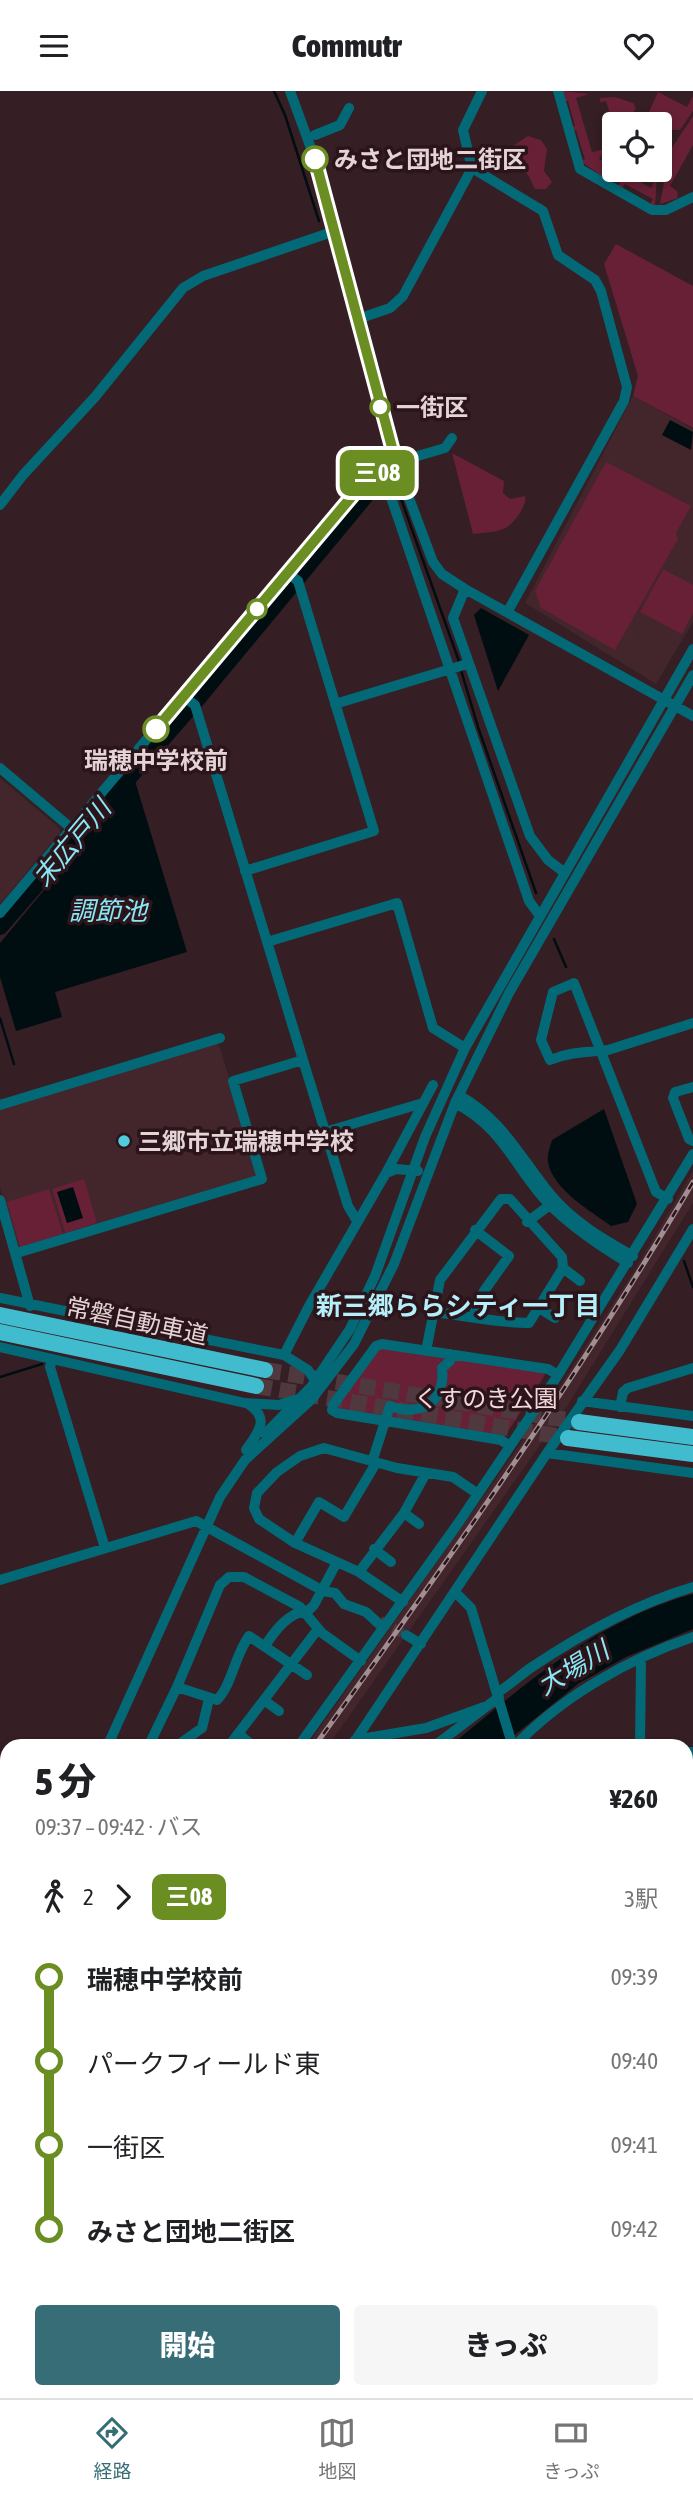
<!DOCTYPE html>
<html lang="ja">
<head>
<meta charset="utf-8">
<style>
  :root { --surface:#fff; --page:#f6f6f6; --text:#202124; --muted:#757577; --line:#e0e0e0; --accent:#376d77 }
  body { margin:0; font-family:"Asap Condensed","Noto Sans JP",sans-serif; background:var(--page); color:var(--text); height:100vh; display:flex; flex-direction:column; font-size:26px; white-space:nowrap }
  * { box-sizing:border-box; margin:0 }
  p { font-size:23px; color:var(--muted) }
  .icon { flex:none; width:38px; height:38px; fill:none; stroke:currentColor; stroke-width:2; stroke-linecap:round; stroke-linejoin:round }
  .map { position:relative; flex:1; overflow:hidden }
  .drawer { position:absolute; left:0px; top:1648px; width:693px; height:660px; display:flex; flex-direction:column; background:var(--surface); border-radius:21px 21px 0 0; box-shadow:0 4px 10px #0003 }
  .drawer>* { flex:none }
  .badge { padding:0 14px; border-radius:10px; font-size:24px; line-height:46px }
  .buttons { position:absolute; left:602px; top:21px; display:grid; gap:14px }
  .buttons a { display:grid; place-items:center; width:70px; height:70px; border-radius:7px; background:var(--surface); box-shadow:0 4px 10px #0003; font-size:35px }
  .map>.badge { position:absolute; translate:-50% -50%; box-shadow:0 0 0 4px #fff }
  .legs { display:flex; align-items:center; gap:10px; height:77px; padding:0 35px; font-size:23px }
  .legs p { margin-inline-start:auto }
  .overview { display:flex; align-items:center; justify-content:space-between; height:119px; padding:0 35px }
  h1 { font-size:38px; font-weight:800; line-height:52px }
  .button { display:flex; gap:14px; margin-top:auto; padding:14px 35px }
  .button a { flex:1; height:80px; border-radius:7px; background:var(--accent); color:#fff; font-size:28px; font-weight:800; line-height:80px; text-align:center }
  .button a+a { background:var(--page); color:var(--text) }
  ul { padding:0 35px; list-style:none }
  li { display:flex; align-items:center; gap:24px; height:84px; font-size:26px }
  li i { display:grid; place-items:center; width:10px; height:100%; margin:0 9px; background:currentColor }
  li i::after { content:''; width:18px; height:18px; margin:-9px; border:5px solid; border-radius:50%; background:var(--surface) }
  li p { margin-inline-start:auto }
  li:first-child i { background:linear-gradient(#0000 50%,currentColor 0) }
  li:last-child i { background:linear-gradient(currentColor 50%,#0000 0) }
  header { display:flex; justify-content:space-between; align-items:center; height:91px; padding:0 35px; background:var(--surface); font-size:32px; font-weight:800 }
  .tab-bar { display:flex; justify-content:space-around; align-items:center; height:98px; border-top:2px solid var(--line); background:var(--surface); font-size:19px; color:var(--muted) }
  .tab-bar a { display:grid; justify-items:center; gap:4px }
  .tab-bar .selected { color:var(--accent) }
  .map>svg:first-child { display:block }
  .built { fill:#43252c }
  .green { fill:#672036 }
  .water { fill:#010e11 }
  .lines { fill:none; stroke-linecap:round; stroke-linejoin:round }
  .stream { stroke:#010e11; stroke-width:2.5 }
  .river { stroke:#010e11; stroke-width:16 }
  .minor-tunnel { stroke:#4f393f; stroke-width:10; stroke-dasharray:10 5; stroke-linecap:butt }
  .major-tunnel { stroke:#4f393f; stroke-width:14; stroke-dasharray:14 7; stroke-linecap:butt }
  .highway-tunnel { stroke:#4f393f; stroke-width:16; stroke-dasharray:16 8; stroke-linecap:butt }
  .minor { stroke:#036976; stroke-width:10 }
  .major { stroke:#41a3b2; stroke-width:14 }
  .highway { stroke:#41bcce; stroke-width:16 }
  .rail-casing { stroke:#a18e92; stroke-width:5 }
  .rail { stroke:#2b151a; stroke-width:2.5; stroke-dasharray:8; stroke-linecap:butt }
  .line-1-casing { stroke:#fff; stroke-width:16 }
  .line-1 { stroke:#6b8e23; stroke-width:10 }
  .stop-1-dot { fill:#fff; stroke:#6b8e23; stroke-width:3.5 }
  .poi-dot { fill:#54cadd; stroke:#2b151a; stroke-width:2.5 }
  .labels { text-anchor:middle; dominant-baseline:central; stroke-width:7; stroke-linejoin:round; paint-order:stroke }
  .stop-label { font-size:24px; font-weight:bold; fill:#e4d4d7; stroke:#2b151a; text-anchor:start }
  .poi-label { font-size:24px; font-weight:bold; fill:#e4d4d7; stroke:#2b151a; text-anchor:start }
  .street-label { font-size:24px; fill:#e4d4d7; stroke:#2b151a }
  .park-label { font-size:24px; fill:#f2d7dc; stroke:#2b151a }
  .water-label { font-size:26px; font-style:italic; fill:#8ae7f6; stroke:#2b151a }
  .neighbourhood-label { font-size:26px; font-weight:bold; fill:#b5eff9; stroke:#2b151a }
</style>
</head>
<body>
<header><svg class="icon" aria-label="menu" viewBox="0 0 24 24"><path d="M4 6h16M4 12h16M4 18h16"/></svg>Commutr<svg class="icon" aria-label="heart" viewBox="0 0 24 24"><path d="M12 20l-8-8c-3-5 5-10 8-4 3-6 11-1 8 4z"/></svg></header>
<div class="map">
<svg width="693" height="2307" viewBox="0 0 693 2307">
  <rect width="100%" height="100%" fill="#351e24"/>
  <!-- built -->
  <path class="built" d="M633,305L693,338V531L656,593L525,512Z
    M0,687L59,737L60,742L0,813Z
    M215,951L219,954L258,1081L256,1086L22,1158L19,1156L0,1097V1018Z
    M693,1080V1112L562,1323L328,1655L306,1656L546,1317L636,1177Z
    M7,1976V2105L0,2115V1984Z"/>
  <!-- green -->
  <path class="green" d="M563,0L589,3L576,7L592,61L605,58L599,68L651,97L657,85L655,115L650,113L653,108L625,93L622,98L618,95L621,90L612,85L608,89L580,70L585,68L576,39L571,40L570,37L575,35L568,10H563Z
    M658,1L687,16L693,5V20L680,39H670L648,23Z
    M615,6L633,12L636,18L622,33H614V37L606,10L600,11V7Z
    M693,25V54L670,95L677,100L678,107L660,113L664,92L661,73Z
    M528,45L541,49L547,58L544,80L552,91L546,98H535C532,94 531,87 527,83C517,74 508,72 513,55Z
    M616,153L693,195V337L633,305L638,285L604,173Z
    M452,362L504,390L503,402L510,408L525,405C526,412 524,414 521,420C507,443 498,440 473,443Z
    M606,371L691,415L676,442L678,448L615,559L541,517L535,500Z
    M663,478L693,494V522L682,543L640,521Z
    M84,1088L97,1132L65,1142L52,1098Z
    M49,1098L63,1143L20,1156L7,1111Z
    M383,1257L543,1281L545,1284L505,1345L339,1318L337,1314L378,1259Z
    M686,2087H693V2273H686Z"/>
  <!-- water -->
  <path class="water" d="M670,329L693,341L691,359L662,344Z
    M481,517L529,544L498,600L474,524Z
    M135,690L187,861L55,901L62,926L16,940L0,886V852Z
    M604,1018L637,1113L628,1131L611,1135C591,1120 553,1099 548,1071C547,1064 550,1056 552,1049Z
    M73,1096L83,1127L67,1132L57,1101Z
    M693,1503V1538L626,1566L579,1592L501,1655L449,1656C524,1594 597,1529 693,1503Z"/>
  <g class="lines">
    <!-- stream -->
    <path class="stream" d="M274,0L285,24L319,130
      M379,367L381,372
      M395,391L460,573
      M461,579L478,636L536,802
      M554,848L566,876
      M0,927L14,973
      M684,1170L693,1196
      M0,1286L42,1273"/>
    <!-- river -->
    <path class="river" d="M0,836L201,604L374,395L395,391"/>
    <!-- minor-tunnel -->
    <path class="minor-tunnel" d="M380,1530L406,1544"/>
    <!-- major-tunnel -->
    <path class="major-tunnel" d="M0,2036L7,2035"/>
    <!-- highway-tunnel -->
    <path class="highway-tunnel" d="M265,1279L579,1331
      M256,1295L568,1347"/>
    <!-- minor -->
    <path class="minor" d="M290,0L320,82L397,375L433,471L442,483L465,498L693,625
      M482,0L463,39L472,77L543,120L558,164L595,189L601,200L627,296L624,310L508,520
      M558,0L580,78L652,119H666L693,106
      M315,44L340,34L349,17
      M358,228L390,217L403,205L472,77
      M404,369L445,357L452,347
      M382,380L529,810L540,825
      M0,414L23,384L95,306L183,197L203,185L335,140
      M465,498L453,527L530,745L548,769L565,782
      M184,606L195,614L303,969
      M335,613L467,573
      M0,677L71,737
      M245,780L374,740L298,490L288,482
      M0,822L358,398L370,385L397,375
      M267,851L397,812L433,937L465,957
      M693,996L675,1001L673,1007L689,1048L693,1050
      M459,1004C502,1028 520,1066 550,1103C572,1130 603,1148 633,1165
      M455,1012C502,1036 513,1073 546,1110C570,1135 599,1154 628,1172
      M0,1014L220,947
      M325,1041L423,1012
      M386,1082L433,994
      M668,1108L656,1101L574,892L553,901L541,949L550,969C569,961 587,961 608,959L693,932
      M0,1109L30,1215
      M527,1131L550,1114
      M17,1162L262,1088L233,990L303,969L348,1115L357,1130
      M563,1177L580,1190
      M0,1207L284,1264L308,1279L318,1294
      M539,1217L555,1227
      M473,1225L484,1200L509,1165L475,1139
      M0,1256L245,1312L279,1314L298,1308
      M426,1260L440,1189L501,1108H510L562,1166L563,1177L529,1232C496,1232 464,1224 431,1221
      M284,1264L309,1215L386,1082L396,1078L418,1080
      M52,1268L50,1276L105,1457
      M582,1310L693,1325
      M620,1316L623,1301L628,1297L693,1277
      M265,1343L311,1296L350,1238L375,1185L425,1046L465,957L693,558
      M510,1355L501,1349L337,1322L332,1319L333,1314L376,1255L382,1253L548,1278L558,1284
      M246,1359C258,1342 271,1327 248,1313
      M547,1362L693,1382
      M372,1371L390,1315C420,1326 446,1311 442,1277L450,1270V1263
      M404,1422L419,1433
      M295,1452L319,1411L344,1426L376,1372
      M374,1458L391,1471
      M359,1481L404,1422L426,1382
      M0,1489L196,1430L316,1496
      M322,1500L335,1502L344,1513L366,1521L379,1533
      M456,1502L471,1517L513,1656
      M403,1511L359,1481L295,1452L259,1428L254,1417L257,1402L277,1381L300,1365L324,1357L397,1377L453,1386L478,1403
      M406,1544L421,1553
      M265,1555C276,1538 288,1522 309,1519L314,1514L337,1471
      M177,1596L217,1609C232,1594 234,1566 249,1545L307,1584
      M497,1602C510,1594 520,1584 532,1576C581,1543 636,1513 693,1496
      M265,1610L279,1620
      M239,1643L253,1655
      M355,1649L426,1637L484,1616
      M107,1656L220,1406L245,1369L312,1308L354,1253L394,1173L455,1012L509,902L693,584
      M148,1656L177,1596L220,1494L229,1486H244L300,1516L322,1542L361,1570
      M175,1656L202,1637L209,1608
      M228,1656L318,1538
      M298,1656L459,1431L558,1284L693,1063
      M351,1656L547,1362L620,1259L693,1138
      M433,1656L499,1606
      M514,1656C561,1606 628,1568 693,1546
      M640,1656L641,1569
      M686,1661H693
      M686,1735H693
      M0,1774L7,1773
      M0,1831H7
      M0,1865L7,1848
      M686,1886H693
      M686,1940H693
      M686,2078H693
      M0,2148L7,2137
      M56,2301L58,2307
      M131,2301L132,2307
      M204,2301L206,2307
      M0,2307L7,2295
      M332,2307L353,2301
      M506,2307V2301
      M688,2307V2284"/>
    <!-- major -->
    <path class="major" d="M686,1993L693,1992"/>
    <!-- highway -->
    <path class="highway" d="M0,1224L265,1279
      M0,1241L256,1295
      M579,1331L693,1346
      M568,1347L693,1363"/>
    <!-- rail casing -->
    <g class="rail-casing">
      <path id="rail" d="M314,1656C447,1471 578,1287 693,1091
        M0,1995L7,1985
        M0,2107L7,2096"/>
    </g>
    <!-- rail -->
    <use href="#rail" class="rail"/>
  </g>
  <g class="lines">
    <!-- line-1 casing -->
    <g class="line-1-casing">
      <path id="line-1" d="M156,638L358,398L370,385L397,375L315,68"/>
    </g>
    <!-- line-1 -->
    <use href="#line-1" class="line-1"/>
  </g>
  <!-- markers -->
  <g class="stop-1-dot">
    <circle cx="315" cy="68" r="12"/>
    <circle cx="380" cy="316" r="9"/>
    <circle cx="257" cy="518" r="9"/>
    <circle cx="156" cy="638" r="12"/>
  </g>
  <circle class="poi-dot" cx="124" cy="1050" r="7"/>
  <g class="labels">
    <!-- stop labels -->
    <g class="stop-label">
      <text x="334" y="68">みさと団地二街区</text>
      <text x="396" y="316">一街区</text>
      <text x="156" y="669" text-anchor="middle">瑞穂中学校前</text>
    </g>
    <!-- poi labels -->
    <g class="poi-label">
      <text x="138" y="1050">三郷市立瑞穂中学校</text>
    </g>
    <!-- street labels -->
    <g class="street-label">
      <text transform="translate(137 1230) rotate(12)">常磐自動車道</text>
    </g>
    <!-- park labels -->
    <g class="park-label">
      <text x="486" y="1307">くすのき公園</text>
    </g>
    <!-- water labels -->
    <g class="water-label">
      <text transform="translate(72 752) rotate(-50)">末広戸川</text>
      <text x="108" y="820">調節池</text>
      <text transform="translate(573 1577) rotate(-31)">大場川</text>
    </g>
    <!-- neighbourhood labels -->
    <g class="neighbourhood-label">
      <text x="458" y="1215">新三郷ららシティ一丁目</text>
    </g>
  </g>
</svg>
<div class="buttons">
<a><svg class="icon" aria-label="locate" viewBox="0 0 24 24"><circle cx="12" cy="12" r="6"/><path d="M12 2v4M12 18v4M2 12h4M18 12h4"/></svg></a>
</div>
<b class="badge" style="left:377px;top:382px;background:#6b8e23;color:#fff">三08</b>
<section class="drawer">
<div class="overview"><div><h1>5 分</h1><p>09:37 – 09:42 · バス</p></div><b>¥260</b></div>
<div class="legs"><svg class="icon" aria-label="walk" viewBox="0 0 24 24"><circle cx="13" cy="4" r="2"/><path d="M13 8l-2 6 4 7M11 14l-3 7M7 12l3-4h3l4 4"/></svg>2<svg class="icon" aria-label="forward" viewBox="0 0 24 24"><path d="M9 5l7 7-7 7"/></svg><b class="badge" style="background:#6b8e23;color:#fff">三08</b><p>3駅</p></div>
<ul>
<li><i style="color:#6b8e23"></i><b>瑞穂中学校前</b><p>09:39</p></li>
<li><i style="color:#6b8e23"></i><span>パークフィールド東</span><p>09:40</p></li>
<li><i style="color:#6b8e23"></i><span>一街区</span><p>09:41</p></li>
<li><i style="color:#6b8e23"></i><b>みさと団地二街区</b><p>09:42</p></li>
</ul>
<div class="button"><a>開始</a><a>きっぷ</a></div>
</section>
</div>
<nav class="tab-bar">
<a class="selected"><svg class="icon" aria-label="directions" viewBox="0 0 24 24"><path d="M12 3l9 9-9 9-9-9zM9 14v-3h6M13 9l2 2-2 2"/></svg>経路</a>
<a><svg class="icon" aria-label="map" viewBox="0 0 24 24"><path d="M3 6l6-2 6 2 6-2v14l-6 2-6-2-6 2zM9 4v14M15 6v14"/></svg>地図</a>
<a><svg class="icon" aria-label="tickets" viewBox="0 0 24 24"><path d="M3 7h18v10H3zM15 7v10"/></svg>きっぷ</a>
</nav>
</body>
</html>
